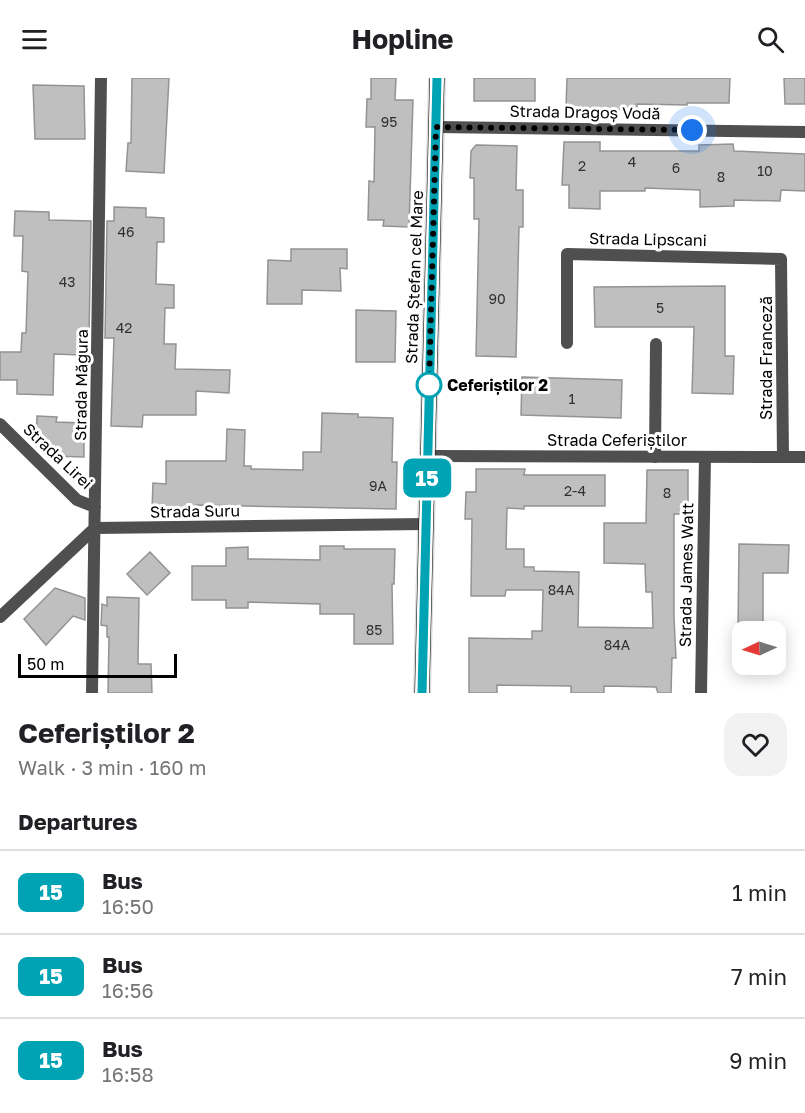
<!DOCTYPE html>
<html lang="en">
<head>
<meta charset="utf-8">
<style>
  :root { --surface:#fff; --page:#f2f2f2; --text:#202124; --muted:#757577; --line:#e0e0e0 }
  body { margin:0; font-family:"Golos Text",sans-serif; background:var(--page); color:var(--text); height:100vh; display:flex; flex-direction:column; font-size:22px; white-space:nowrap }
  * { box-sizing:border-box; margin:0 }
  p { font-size:20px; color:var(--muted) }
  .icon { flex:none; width:33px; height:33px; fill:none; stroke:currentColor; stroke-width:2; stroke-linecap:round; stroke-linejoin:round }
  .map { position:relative; height:615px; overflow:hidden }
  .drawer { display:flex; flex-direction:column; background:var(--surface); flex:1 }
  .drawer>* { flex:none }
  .badge { padding:0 12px; border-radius:9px; font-size:21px; line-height:39px }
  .needle { width:39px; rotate:266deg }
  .buttons { position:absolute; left:732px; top:543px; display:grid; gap:12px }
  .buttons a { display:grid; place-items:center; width:54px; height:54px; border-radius:12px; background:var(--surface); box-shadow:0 3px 15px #0003; font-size:30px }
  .scale { position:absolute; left:18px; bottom:15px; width:159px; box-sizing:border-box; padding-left:6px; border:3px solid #000; border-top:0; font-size:16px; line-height:21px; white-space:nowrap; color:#000; -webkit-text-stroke:4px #fff; paint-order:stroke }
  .you { position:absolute; width:30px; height:30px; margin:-15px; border:4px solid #fff; border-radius:50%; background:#1a73e8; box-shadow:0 0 0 9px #1a73e833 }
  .map>.badge { position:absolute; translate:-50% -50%; box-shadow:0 0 0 3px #fff }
  h2 { padding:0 18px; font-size:22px; line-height:54px }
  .round { display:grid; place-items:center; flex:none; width:63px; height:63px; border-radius:18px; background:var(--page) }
  .head { display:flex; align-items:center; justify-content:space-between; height:102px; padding:0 18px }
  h1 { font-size:28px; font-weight:700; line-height:45px }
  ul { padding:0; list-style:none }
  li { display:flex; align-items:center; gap:18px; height:84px; padding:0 18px; border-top:2px solid var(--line) }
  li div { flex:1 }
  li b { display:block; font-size:22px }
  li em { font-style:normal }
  li .badge { min-width:66px; font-weight:700; text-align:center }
  header { display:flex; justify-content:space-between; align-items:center; height:78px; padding:0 18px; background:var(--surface); font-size:27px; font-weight:700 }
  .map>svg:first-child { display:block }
  .building { fill:#bfbfbf; stroke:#939393; stroke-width:1.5 }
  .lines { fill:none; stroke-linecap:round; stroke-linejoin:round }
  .primary-casing { stroke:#dbdbdb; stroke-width:18 }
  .minor { stroke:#4f4f4f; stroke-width:12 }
  .tertiary { stroke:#4f4f4f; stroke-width:12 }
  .primary { stroke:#000; stroke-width:15 }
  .line-casing { stroke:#fff; stroke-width:14 }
  .line { stroke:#00a3b4; stroke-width:9 }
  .walk { stroke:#000; stroke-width:6; stroke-dasharray:0 10.8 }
  .stop-dot { fill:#fff; stroke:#00a3b4; stroke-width:3 }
  .labels { text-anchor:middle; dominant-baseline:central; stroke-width:6; stroke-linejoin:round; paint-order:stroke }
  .number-label { font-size:14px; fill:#303030 }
  .street-label { font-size:16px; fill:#000; stroke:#fff }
  .stop-label { font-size:16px; font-weight:bold; fill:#000; stroke:#fff; text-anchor:start }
</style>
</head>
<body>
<header><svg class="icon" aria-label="menu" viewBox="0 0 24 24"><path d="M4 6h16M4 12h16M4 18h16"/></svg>Hopline<svg class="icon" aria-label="search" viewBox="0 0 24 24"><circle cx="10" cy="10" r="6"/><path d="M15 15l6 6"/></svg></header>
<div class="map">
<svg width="805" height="615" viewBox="0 0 805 615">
  <rect width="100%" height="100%" fill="#fff"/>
  <!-- building -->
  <path class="building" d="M132,0H169L164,95L126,93L128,65H131Z
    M371,0H396L395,22H413L409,149L383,148L384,142H368L369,103L374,104L375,49H366L367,21H371Z
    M474,0H535V23H474Z
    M567,0H730L729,25H687V27L637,26V32L566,30Z
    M784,0H805V26H785Z
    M33,7L84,8L85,61H35Z
    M564,64H600V73H699V67L733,66L734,73L805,76V113L781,112L780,123L734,122V128L700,129V112L645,110V113H600V131L569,130V107H562Z
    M476,67L517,68L516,112H523V149H519L516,279L476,278L479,141H474V100H470L471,73Z
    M114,129L146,130V139L164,140V164H157L156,206L174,207V230H165L164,266H176L175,291L230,292L229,315L196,313V337H143L142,349L111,348L114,260H105L107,143H114Z
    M15,133L49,134V142L91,143L89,259H82L81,277L54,276L53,317L17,316V302H0V274H21L22,255H26L28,194L22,193L23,158H14Z
    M291,171H347V191L340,190L341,213L302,212V226H267L268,182L291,183Z
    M725,208V278H734L733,316L692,315L694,249H595L594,209Z
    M356,232L396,233L395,284H356Z
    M522,299L622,302L621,340L521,337Z
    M322,335L358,336V339L393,340L392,384H397L396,431L196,427V433L152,432L153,405L166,406V383H226L227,351L245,352L244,388H251V391L303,392V374H321Z
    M37,338L57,339L56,344L84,345V379L47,378L36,367Z
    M476,391H525L524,397H605V428H524V431L507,430L506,471H524V489H534V493L579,494L578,549L653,550L652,514H646L645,486L604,485V445H646L647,392H688V436H674V540L676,580H672L671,615H658L656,609L604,608V615H571V608L497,607V615H469V560L532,561V553H542L543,512H506L505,518H471L472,441H465L466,414H476Z
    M739,466L789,467L788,495H763V554H738Z
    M320,468H344V471H395L394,506H392L393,566H354V536H320V526L248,524V530H226V522H192V488H226V470L248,469V481L320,482Z
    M150,474L170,495L147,517L127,496Z
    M55,510L85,520V542L73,538L46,567L24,541Z
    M107,519L139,520L138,586H151L152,615H108L109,559H107V548L101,547L102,526L107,528Z"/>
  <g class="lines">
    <!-- primary casing -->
    <g class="primary-casing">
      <path id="primary" d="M422,615L437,0"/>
    </g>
    <!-- minor -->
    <path class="minor" d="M437,49L805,54
      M567,265V176L781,181L783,379
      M0,346L77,422L95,429
      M655,379L656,266
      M0,539L95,450L426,446
      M92,615L101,0
      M701,615L705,379"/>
    <!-- tertiary -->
    <path class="tertiary" d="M428,378L805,379"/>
    <!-- primary -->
    <use href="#primary" class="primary"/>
  </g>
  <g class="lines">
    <!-- line casing -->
    <g class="line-casing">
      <path id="line" d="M422,615L437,0"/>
    </g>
    <!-- line -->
    <use href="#line" class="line"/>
    <!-- walk -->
    <path class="walk" d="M429,307L436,49L692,52"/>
  </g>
  <!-- markers -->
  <circle class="stop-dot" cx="429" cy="307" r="12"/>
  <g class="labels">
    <!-- number labels -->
    <g class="number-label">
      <text x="389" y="43">95</text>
      <text x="632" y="83">4</text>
      <text x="582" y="87">2</text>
      <text x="676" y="89">6</text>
      <text x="765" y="92">10</text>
      <text x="721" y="98">8</text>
      <text x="126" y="153">46</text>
      <text x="67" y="203">43</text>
      <text x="497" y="220">90</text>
      <text x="660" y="229">5</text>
      <text x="124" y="249">42</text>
      <text x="572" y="320">1</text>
      <text x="378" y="407">9A</text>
      <text x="575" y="412">2-4</text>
      <text x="667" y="414">8</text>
      <text x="561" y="511">84A</text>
      <text x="374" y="551">85</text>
      <text x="617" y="566">84A</text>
    </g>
    <!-- street labels -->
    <g class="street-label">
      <text transform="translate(585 34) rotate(1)">Strada Dragoș Vodă</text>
      <text transform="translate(648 161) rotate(1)">Strada Lipscani</text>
      <text transform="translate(414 199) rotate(-88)">Strada Ștefan cel Mare</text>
      <text transform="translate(766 280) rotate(-90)">Strada Franceză</text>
      <text transform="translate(81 307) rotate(-89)">Strada Măgura</text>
      <text x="617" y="362">Strada Ceferiștilor</text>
      <text transform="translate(58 378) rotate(43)">Strada Lirei</text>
      <text transform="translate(195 433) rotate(-1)">Strada Suru</text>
      <text transform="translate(686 497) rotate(-89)">Strada James Watt</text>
    </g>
    <!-- stop labels -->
    <g class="stop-label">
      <text x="447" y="307">Ceferiștilor 2</text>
    </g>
  </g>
</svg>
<div class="buttons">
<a><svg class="needle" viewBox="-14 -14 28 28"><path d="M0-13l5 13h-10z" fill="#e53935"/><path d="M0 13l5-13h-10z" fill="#757577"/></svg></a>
</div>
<div class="scale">50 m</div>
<div class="you" style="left:692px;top:52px"></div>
<b class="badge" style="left:427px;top:400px;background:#00a3b4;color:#fff">15</b>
</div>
<section class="drawer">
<div class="head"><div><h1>Ceferiștilor 2</h1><p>Walk · 3 min · 160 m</p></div><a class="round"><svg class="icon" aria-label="heart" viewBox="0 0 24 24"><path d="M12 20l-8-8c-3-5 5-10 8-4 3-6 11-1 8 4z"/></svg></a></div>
<h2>Departures</h2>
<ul>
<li><span class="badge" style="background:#00a3b4;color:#fff">15</span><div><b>Bus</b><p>16:50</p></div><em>1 min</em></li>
<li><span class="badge" style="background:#00a3b4;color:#fff">15</span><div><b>Bus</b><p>16:56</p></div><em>7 min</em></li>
<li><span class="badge" style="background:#00a3b4;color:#fff">15</span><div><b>Bus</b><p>16:58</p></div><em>9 min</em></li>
</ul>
</section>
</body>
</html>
